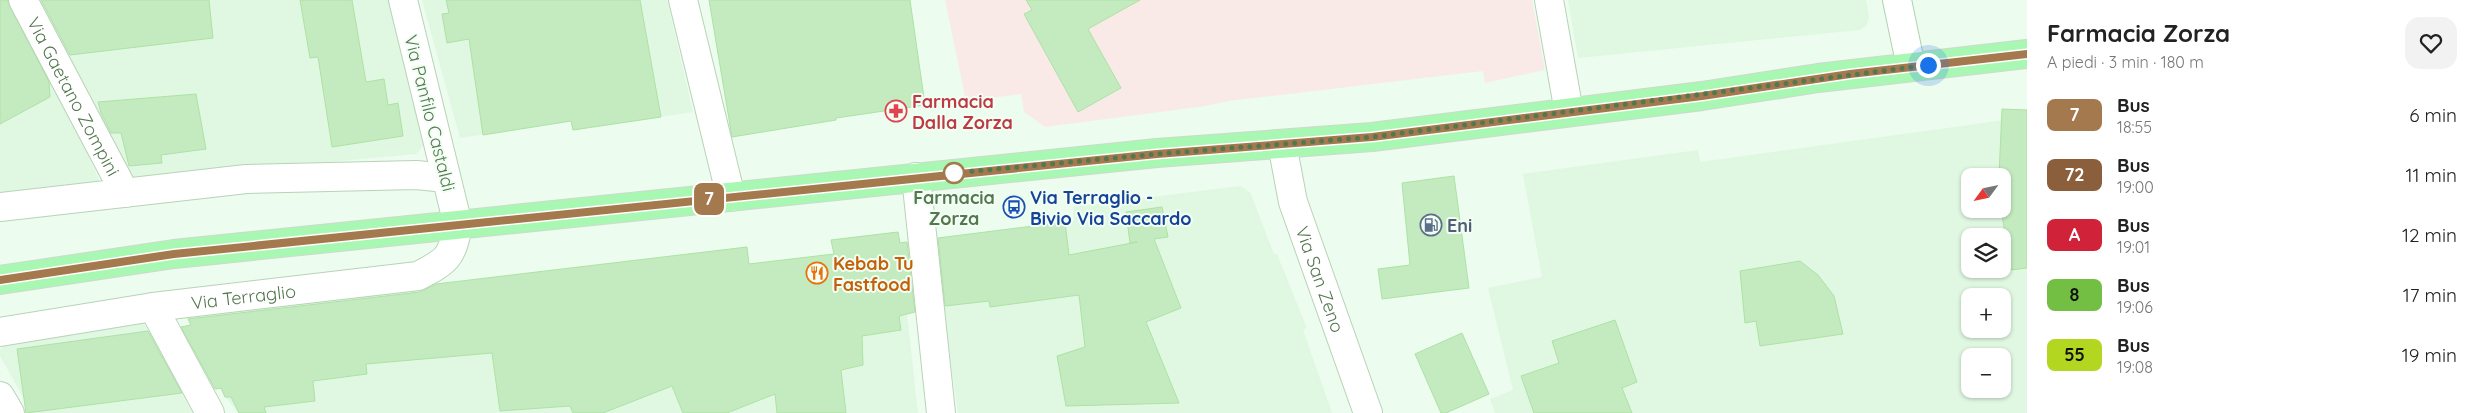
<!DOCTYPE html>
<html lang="it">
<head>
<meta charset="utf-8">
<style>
  :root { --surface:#fff; --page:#f2f2f2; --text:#222; --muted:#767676 }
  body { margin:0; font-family:Quicksand,sans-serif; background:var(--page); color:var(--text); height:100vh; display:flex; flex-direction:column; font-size:19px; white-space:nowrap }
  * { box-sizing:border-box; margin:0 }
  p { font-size:16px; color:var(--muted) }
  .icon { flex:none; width:28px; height:28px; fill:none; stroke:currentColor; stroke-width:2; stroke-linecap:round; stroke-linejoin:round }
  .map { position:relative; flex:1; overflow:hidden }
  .sheet { display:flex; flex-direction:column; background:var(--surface); width:450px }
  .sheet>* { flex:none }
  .badge { padding:0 10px; border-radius:8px; font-size:18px; line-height:32px }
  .needle { width:32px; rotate:237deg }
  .fabs { position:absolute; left:1961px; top:168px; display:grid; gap:10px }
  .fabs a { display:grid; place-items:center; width:50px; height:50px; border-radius:10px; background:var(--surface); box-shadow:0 1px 4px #0004; font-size:25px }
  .you { position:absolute; width:25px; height:25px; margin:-12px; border:4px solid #fff; border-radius:50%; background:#1a73e8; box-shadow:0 0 0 8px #1a73e833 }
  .map>.badge { position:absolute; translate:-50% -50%; box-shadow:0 0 0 2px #fff }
  .round { display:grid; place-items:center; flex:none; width:52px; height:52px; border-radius:15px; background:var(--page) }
  .headline { display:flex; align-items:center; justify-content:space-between; height:85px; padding:0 20px }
  h1 { font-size:24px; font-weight:700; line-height:38px }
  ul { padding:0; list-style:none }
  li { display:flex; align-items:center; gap:15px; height:60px; padding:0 20px }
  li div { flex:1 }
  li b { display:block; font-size:19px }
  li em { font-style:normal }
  li .badge { min-width:55px; font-weight:700; text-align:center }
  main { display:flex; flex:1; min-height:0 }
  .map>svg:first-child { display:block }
  .residential { fill:#e0f8e2; fill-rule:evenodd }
  .education { fill:#f9eae8 }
  .building { fill:#c4ebbf; stroke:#ade2a5 }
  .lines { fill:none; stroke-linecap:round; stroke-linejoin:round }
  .street-casing { stroke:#b8d3b6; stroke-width:30 }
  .secondary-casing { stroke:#b1d1af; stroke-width:30 }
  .primary-casing { stroke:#cfd9ce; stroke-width:30 }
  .street { stroke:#fff; stroke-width:28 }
  .secondary { stroke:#fff; stroke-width:28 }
  .primary { stroke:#a8f7b2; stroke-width:28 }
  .line-casing { stroke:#fff; stroke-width:11 }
  .line { stroke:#a4794e; stroke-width:8 }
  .walk { stroke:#54774f; stroke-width:5; stroke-dasharray:0 9 }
  .stop-dot { fill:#fff; stroke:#a4794e; stroke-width:2.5 }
  .labels { text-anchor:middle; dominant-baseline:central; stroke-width:4; stroke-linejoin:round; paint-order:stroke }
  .street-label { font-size:18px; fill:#54774f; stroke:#f2fef4 }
  .health-label { font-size:18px; font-weight:bold; fill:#be3a42; stroke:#f2fef4; text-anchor:start }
  .stop-label { font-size:18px; font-weight:bold; fill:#54774f; stroke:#f2fef4 }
  .transit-label { font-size:18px; font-weight:bold; fill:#164399; stroke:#f2fef4; text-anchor:start }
  .service-label { font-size:18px; font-weight:bold; fill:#4e5e75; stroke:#f2fef4; text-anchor:start }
  .food-label { font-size:18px; font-weight:bold; fill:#c56008; stroke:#f2fef4; text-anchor:start }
</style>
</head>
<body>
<main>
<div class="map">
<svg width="2027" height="413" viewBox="0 0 2027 413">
  <rect width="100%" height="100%" fill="#ecfcee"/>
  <!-- residential -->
  <path class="residential" d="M0,0H12L59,92L101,184L0,201Z
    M35,0H390L425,138L424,145L416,154L130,180Z
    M422,0H667L693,112L573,130L571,121L460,138Z
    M1568,0H1866L1869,17L1866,26L1859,30L1578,58Z
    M2027,117V413H1495L1490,399L1513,390L1488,288L1542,277L1523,174L1698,150L1700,162ZM1970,176H2002V209H1970ZM1970,236H2002V269H1970ZM1970,296H2002V329H1970ZM1970,356H2002V389H1970Z
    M1240,186L1250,192L1274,254H1277L1307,328L1303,330L1332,413H958L933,239L1074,221L1073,207Z
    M898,232L918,413H239L225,397L186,315L747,247L749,264L834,254L831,240Z
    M144,323L192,413H32L0,356V350L3,346Z"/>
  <!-- education -->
  <path class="education" d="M945,0H1532L1545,70L1485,83L1483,71L1229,101L1206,106L1045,127L1024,112L1021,94L966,101Z"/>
  <!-- building -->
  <path class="building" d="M0,0H7L49,82L50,97L0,124Z
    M41,0H209L213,38L70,55Z
    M300,0H352L366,82L384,79L388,105L398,103L403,136L332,147L318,57L310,58Z
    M446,0H640L661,117L573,130L571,121L483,135L469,39L447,43L442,14L449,13Z
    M709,0H910L925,105L836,118V120L732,137Z
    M1026,0H1140L1088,29L1121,88L1078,112L1024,14L1032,10Z
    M196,94L206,149L161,155L162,163L129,166L121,133H111L101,113L98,102Z
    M2002,109L2027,110V268L2011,270L2001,209H2002V176H1999Z
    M1454,176L1469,288L1382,299L1378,269L1410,265L1402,183Z
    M1162,207L1168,237L1154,239L1181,308L1146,322L1179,403L1066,406L1057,356L1085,347L1079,295L990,307L989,301L945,306L938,238L1065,222L1069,255L1137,242L1130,243L1126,212Z
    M898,232L900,243L907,242L915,312L899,316L901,330L862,336L863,365L841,370L846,413H777L775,394L727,413H683L672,386L603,413H573L570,406L500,411L492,353L366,364L367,374L313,381L315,401L264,407L266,413H239L231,397H225L221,388L215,389L181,327L191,325L188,319L420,292L436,284L747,247L749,264L834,254L831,240Z
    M1800,261L1818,275L1834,296L1843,334L1760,346L1756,321L1745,323L1740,271Z
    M1615,320L1637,382L1622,388L1632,413H1534L1521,376L1559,363L1552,341Z
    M148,331L182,393L26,413L17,349Z
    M1462,333L1489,394L1446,413H1441L1415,354Z"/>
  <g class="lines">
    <!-- street casing -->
    <g class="street-casing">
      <g id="street">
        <path id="s1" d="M23,0L125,193"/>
        <path d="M683,0L731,197"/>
        <path d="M1549,0L1569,112"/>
        <path id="s2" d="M1282,144L1293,202L1368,413"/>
        <path d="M916,177L941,413"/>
        <path d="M0,207L246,179L416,175L446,178"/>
        <path d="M153,307L210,413"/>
        <path id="s3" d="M0,332L153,307L418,276C447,261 452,258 458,225L403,0"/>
        <path d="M0,396L10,413"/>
      </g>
    </g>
    <!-- secondary casing -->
    <g class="secondary-casing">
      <path id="secondary" d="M1897,0L1911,67"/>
    </g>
    <!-- primary casing -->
    <g class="primary-casing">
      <path id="primary" d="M0,280L174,254L1157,153L1372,137L1702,96L1818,78L2027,54"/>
    </g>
    <!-- street -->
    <use href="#street" class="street"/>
    <!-- secondary -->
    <use href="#secondary" class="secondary"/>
    <!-- primary -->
    <use href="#primary" class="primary"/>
  </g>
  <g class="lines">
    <!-- line casing -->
    <g class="line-casing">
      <path id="line" d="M0,280L174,254L1157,154L1372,137L1702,96L1850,74L2027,54"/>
    </g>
    <!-- line -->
    <use href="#line" class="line"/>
    <!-- walk -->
    <path class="walk" d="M954,173L1157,154L1372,137L1928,65"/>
  </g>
  <!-- icons -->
  <defs>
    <g id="pharmacy-ring" transform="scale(1.125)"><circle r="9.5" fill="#f2fef4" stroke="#e0444e" stroke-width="1.5"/><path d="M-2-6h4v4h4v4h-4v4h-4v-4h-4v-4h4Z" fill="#e0444e"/></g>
    <g id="bus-ring" transform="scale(1.125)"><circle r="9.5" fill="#f2fef4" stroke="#1a4fb4" stroke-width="1.5"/><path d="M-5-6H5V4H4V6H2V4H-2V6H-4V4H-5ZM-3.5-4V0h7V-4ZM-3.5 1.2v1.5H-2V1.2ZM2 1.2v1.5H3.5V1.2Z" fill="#1a4fb4"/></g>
    <g id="fuel-ring" transform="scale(1.125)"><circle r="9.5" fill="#f2fef4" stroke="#5c6f8a" stroke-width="1.5"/><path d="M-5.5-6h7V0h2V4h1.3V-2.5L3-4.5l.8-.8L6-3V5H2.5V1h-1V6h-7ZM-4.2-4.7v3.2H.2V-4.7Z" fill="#5c6f8a"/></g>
    <g id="restaurant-ring" transform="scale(1.125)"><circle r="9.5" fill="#f2fef4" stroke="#e8710a" stroke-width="1.5"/><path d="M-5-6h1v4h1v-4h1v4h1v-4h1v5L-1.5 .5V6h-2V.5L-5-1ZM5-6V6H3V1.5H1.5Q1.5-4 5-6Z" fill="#e8710a"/></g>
  </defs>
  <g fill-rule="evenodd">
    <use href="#pharmacy-ring" x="896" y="111"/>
    <use href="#bus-ring" x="1014" y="207"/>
    <use href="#fuel-ring" x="1431" y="225"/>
    <use href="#restaurant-ring" x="817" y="273"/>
  </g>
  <!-- markers -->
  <circle class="stop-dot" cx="954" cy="173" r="10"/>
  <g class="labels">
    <!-- street labels -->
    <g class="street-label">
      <text stroke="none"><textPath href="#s1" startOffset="109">Via Gaetano Zompini</textPath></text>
      <text transform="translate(430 113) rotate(76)">Via Panfilo Castaldi</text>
      <text stroke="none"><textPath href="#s2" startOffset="141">Via San Zeno</textPath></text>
      <text stroke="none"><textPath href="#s3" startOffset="246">Via Terraglio</textPath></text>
    </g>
    <!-- health labels -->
    <g class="health-label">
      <text x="912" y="101">Farmacia<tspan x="912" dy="21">Dalla Zorza</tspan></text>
    </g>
    <!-- stop labels -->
    <g class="stop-label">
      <text x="954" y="197">Farmacia<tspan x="954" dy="21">Zorza</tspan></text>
    </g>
    <!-- transit labels -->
    <g class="transit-label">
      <text x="1030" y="197">Via Terraglio -<tspan x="1030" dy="21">Bivio Via Saccardo</tspan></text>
    </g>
    <!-- service labels -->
    <g class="service-label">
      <text x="1447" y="225">Eni</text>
    </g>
    <!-- food labels -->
    <g class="food-label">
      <text x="833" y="263">Kebab Tu<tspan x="833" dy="21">Fastfood</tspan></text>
    </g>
  </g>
</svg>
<div class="fabs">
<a><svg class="needle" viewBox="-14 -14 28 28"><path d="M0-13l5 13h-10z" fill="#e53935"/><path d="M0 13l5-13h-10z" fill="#767676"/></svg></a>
<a><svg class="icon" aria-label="layers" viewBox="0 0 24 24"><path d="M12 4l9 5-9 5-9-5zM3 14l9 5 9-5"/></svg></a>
<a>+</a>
<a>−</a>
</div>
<div class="you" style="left:1928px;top:65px"></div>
<b class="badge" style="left:709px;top:199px;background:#a4794e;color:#fff">7</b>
</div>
<section class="sheet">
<div class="headline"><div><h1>Farmacia Zorza</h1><p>A piedi · 3 min · 180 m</p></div><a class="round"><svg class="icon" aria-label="heart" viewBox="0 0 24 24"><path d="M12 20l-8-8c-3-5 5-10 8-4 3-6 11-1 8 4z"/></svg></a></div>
<ul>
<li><span class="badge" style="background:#a4794e;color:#fff">7</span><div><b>Bus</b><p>18:55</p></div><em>6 min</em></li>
<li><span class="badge" style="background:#8b5e3c;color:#fff">72</span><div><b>Bus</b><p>19:00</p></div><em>11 min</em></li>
<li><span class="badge" style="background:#d02239;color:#fff">A</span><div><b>Bus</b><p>19:01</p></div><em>12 min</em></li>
<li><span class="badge" style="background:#72bf44;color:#111">8</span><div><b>Bus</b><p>19:06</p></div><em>17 min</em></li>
<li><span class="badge" style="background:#b3d621;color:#111">55</span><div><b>Bus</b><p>19:08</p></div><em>19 min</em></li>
</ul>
</section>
</main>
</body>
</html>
